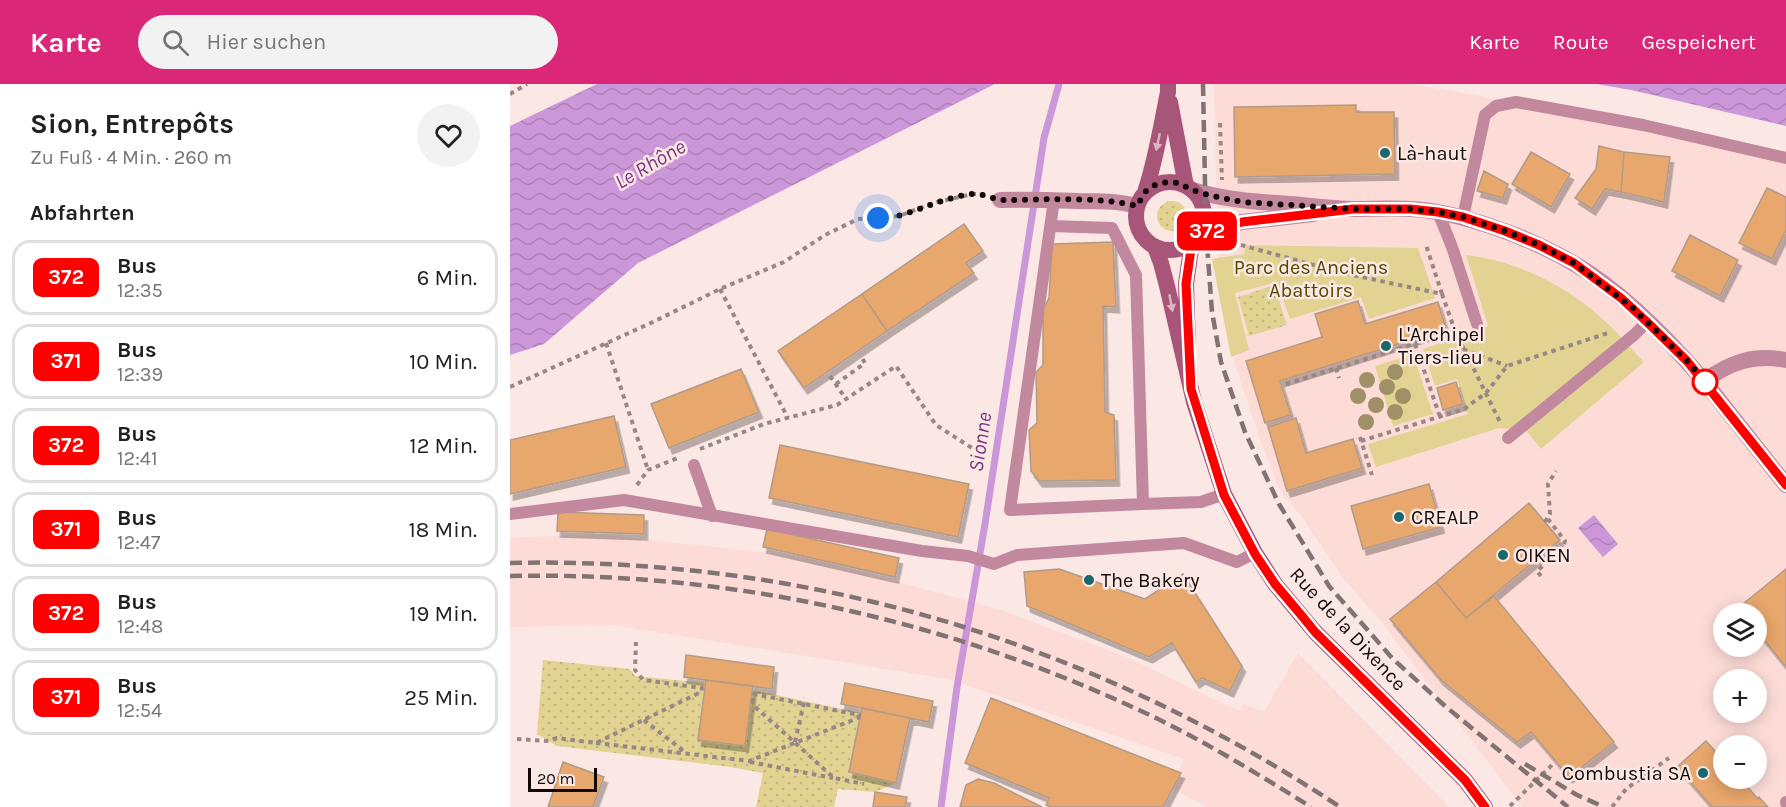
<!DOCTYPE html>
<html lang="de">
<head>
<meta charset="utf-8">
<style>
  :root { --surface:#fff; --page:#f2f2f2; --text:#202124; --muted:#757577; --line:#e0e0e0; --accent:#db2777 }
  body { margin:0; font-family:Karla,sans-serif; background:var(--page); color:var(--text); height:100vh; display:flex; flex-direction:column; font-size:22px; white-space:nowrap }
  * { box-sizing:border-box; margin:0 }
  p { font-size:20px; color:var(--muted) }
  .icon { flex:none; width:33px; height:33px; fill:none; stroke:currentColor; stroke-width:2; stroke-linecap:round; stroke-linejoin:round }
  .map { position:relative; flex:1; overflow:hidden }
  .sheet { display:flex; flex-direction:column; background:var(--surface); width:510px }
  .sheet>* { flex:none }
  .badge { padding:0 12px; border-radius:9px; font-size:21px; line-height:39px }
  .fabs { position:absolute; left:1203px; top:519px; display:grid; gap:12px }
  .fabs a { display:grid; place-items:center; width:54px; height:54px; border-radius:50%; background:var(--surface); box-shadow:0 3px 15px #0003; font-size:30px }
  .scale { position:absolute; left:18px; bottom:15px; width:69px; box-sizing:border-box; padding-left:6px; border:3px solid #130908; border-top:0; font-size:16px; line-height:21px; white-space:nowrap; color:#130908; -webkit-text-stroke:4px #fbe7e4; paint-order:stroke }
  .you { position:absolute; width:30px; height:30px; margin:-15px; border:4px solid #fff; border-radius:50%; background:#1a73e8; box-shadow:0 0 0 9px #1a73e833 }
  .map>.badge { position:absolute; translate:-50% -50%; box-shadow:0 0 0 3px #fff }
  h2 { padding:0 30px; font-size:22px; line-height:54px }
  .round { display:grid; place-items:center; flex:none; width:63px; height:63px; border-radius:32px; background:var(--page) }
  .head { display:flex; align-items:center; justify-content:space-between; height:102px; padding:0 30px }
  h1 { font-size:28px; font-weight:700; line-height:45px }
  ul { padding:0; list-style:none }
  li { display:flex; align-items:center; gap:18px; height:75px; margin:0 12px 9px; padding:0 18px; border:3px solid var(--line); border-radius:18px }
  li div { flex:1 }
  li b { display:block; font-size:22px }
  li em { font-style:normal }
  li .badge { min-width:66px; font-weight:700; text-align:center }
  header { display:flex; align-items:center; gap:36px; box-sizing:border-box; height:84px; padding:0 30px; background:var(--accent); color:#fff }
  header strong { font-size:28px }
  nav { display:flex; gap:33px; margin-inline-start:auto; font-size:21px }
  .search { width:420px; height:54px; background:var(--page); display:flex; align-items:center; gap:15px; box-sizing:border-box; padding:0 21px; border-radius:33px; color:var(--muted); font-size:22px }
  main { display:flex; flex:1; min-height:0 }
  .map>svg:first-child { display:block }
  .built { fill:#fddcd7; fill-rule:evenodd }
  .grass { fill:url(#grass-dots) }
  .park { fill:#e2d393 }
  .water { fill:url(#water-waves) }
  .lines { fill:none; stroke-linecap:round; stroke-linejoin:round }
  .stream { stroke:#cc97d8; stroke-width:7 }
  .building { fill:#e8a76c; stroke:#b19b89; stroke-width:1.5; filter:url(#shadow) }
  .path { stroke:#978886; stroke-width:4; stroke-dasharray:4.5 4.5; stroke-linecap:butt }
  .service { stroke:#c1889e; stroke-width:12 }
  .minor { stroke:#c1889e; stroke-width:16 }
  .tertiary { stroke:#c1889e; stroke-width:16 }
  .secondary { stroke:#a75679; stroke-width:16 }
  .rail { stroke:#817371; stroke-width:4.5; stroke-dasharray:12 6; stroke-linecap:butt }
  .tree { fill:#a09067 }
  .oneway { fill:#deb4bf }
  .line-casing { stroke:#fff; stroke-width:14 }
  .line { stroke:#f00; stroke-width:9 }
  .walk { stroke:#130908; stroke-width:6; stroke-dasharray:0 10.8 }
  .poi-dot { fill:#1a686b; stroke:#fbe7e4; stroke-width:2 }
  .stop-dot { fill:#fff; stroke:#f00; stroke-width:3 }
  .labels { text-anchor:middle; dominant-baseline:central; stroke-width:5; stroke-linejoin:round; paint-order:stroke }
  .poi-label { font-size:20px; fill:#130908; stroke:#fbe7e4; text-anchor:start }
  .park-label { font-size:20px; fill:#554801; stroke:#fbe7e4 }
  .street-label { font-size:20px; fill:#130908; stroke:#fbe7e4 }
  .water-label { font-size:21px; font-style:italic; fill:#783986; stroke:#fbe7e4 }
</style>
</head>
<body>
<header>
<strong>Karte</strong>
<div class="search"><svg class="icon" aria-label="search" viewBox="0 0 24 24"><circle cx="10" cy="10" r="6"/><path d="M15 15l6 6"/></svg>Hier suchen</div>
<nav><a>Karte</a><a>Route</a><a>Gespeichert</a></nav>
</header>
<main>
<section class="sheet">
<div class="head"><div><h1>Sion, Entrepôts</h1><p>Zu Fuß · 4 Min. · 260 m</p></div><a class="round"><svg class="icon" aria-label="heart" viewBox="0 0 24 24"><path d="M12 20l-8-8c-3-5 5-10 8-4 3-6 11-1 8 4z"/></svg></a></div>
<h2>Abfahrten</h2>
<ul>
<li><span class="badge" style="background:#f00;color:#fff">372</span><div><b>Bus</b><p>12:35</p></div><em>6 Min.</em></li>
<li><span class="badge" style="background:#f00;color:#fff">371</span><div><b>Bus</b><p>12:39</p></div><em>10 Min.</em></li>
<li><span class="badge" style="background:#f00;color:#fff">372</span><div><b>Bus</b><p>12:41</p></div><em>12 Min.</em></li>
<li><span class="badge" style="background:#f00;color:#fff">371</span><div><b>Bus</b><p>12:47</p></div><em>18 Min.</em></li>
<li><span class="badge" style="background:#f00;color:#fff">372</span><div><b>Bus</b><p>12:48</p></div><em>19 Min.</em></li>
<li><span class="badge" style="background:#f00;color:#fff">371</span><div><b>Bus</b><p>12:54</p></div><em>25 Min.</em></li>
</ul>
</section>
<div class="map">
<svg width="1276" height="723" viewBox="0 0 1276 723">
  <defs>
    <pattern id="grass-dots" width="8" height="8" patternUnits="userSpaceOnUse" patternTransform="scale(1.5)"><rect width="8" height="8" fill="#e2d393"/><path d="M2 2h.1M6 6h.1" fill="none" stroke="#c1b47d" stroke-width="1.8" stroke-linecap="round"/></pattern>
    <pattern id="water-waves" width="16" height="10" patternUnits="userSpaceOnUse" patternTransform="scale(1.5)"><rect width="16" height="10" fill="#cc97d8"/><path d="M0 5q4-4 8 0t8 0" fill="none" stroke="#ae81b8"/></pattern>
    <filter id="shadow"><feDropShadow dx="3.5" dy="6" stdDeviation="0" flood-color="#0004"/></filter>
  </defs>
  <rect width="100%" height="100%" fill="#fbe7e4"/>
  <!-- built -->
  <path class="built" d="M704,0H901L1006,18L1276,74V723H1012L873,540L833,494L792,433L770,407L751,358L725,280L708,179ZM1214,530H1246V562H1214ZM1214,596H1246V628H1214ZM1214,662H1246V694H1214Z
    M86,450L295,473L488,525L614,572L729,627L733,620L754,628L788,569L939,723H696L661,703L674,675L438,595L103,541L0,543V454Z"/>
  <!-- grass -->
  <path class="grass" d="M647 132a15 15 0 1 1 30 0a15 15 0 1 1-30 0Z
    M764,201L777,241L739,252L728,213Z
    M33,576L120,585L125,592L195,599L188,656L235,662L242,606L351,629L339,688L386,699L365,708L328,705L324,723H246L253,689L221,683L47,662L27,650Z"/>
  <!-- park -->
  <path class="park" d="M736,161L908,164L925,214L859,235L851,213L780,235L767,198L725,209L739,266L721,273L702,175L734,170Z
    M956,171C1009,177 1061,204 1099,241C1111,252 1122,266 1134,278L1031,365L1016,346L989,344L866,383L858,360L958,330L947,295L925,302L913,265L978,242Z
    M903,270L923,330L883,342L865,282Z"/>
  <!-- water -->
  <path class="water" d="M87,0H485L128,179L34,260L0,271V42Z
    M1086,0H1276V42L1121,6Z
    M1084,431L1108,460L1093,473L1068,444Z"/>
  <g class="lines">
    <!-- stream -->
    <path class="stream" d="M431,723L447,603L475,440L534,54L549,0"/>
  </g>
  <!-- building -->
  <path class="building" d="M846,21V28H884L885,90L725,93L724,23Z
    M1089,62L1114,68L1111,108L1095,105L1082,125L1065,114L1086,85Z
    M1021,68L1060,90L1041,123L1002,100Z
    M1114,68L1160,73L1154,118L1111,108Z
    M974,87L998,100L993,114L967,107Z
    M1257,104L1276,113V146L1262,175L1229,159Z
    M454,140L473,167L456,179L464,189L377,247L352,210Z
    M1180,151L1228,176L1210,212L1162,187Z
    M603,158L606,223L593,222L595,328L604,331L606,396L529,397L521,387L519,346L527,339L526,288L533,281V225L539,214L542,160Z
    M352,210L377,247L294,304L268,267Z
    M848,217L855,240L928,218L936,245L770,297L781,331L755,339L736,277L812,253L805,230Z
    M231,285L249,328L159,364L141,320Z
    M946,298L953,320L933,326L927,304Z
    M104,332L116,383L0,410V356Z
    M786,334L796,369L843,355L852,384L777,407L758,343Z
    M270,361L459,400L448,453L259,414Z
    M919,400L931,443L853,465L841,422Z
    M1019,419L1050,456L956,534L926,498Z
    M48,428L134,431V450L47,447Z
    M257,445L389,474L385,493L253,463Z
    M549,485L635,515L673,490L732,582L720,607L692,594L686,598L662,559L639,573L517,522L514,488Z
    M1276,485V583L1246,546V530H1233L1228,524Z
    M926,498L956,534L984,512L1104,658L1059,693L1021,648L1007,658L931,596L880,535Z
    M176,571L264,583L262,605L174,593Z
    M196,596L243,602L235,662L188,656Z
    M335,599L423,617L419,638L331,620Z
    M481,614L671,689L653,723H541L536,721L539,714L455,679Z
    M352,624L400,634L386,699L339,688Z
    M1196,657L1214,677V694H1230L1248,715L1249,713L1258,723H1202L1167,683Z
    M53,678L94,693L83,723H38Z
    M468,695L484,699L532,723H450L456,701Z
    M365,708L397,713L395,723H363Z"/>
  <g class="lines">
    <!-- path -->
    <path class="path" d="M0,10L17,0
      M710,39L712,96
      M731,161L833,189L932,210L916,161
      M210,205L278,334
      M932,210L945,247L991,340
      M96,259L138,386
      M905,260L930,333
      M953,265L997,282
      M826,284L829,294
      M320,292L336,315
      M326,300L355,279L352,274
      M776,300L945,247
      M0,303L143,238L210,205L274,178L315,151L348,135L389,132L423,119L463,110H472
      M850,353L862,391
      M851,357L954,325L976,309L997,282L1098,249
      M190,365L254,340L327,321L386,282L426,341L473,371
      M127,401L138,386L170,373
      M1035,438L1040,430L1038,400L1046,387
      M1031,492L1027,487L1053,464L1055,457L1038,435
      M134,636L176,669
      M7,655L36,657L47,654L86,659L191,608L192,604L133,596L125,586L126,558
      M285,658L295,614
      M86,659L239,677L348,634L349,631L244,610L242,620L324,694L354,700
      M240,678L323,694
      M1000,722L1043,680
      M1102,723L1116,705L1159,674"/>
    <!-- service -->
    <path class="service" d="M928,128L942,163L967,240
      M953,133L975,31L986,22L1006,18L1133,41L1276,74
      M541,142L602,144L626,191L633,420L500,426L544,116
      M998,354L1124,251L1137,238
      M184,381L202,432
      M633,420L691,418L714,410
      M0,430L114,416L412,467L458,472L484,480L507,471L674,459L727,478L745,469
      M1276,718V719"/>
    <!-- minor -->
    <path class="minor" d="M490,116C517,115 543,116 570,117C590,117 608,117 627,122
      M1194,297L1276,401"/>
    <!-- tertiary -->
    <path class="tertiary" d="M682,106C715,116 747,118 781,120C802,122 824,125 845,125C863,125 881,124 900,125C927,126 953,133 980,142C1008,151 1037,164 1063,179C1110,206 1159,256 1194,297C1221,278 1243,270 1276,276
      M689,150L732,138L803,130"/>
    <!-- secondary -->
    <path class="secondary" d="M660,18L676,102
      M626 132a34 34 0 1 1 68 0a34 34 0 1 1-68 0Z
      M635,108C646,76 651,42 658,8V0
      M645,163L651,179L657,202L684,318L714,410L745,469L765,500L805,548L955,696L975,723
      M678,263L676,200L682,158"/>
    <!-- rail -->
    <path class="rail" d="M693,0L696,147L702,228L711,278L735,348L769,420L819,502L883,575L935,622L1058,723
      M0,479C297,472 583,559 830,723
      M0,492C224,487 447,538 648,635C701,661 751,692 801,723
      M1015,680L1067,711L1094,723"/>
  </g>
  <!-- trees -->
  <g class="tree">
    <circle cx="885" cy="288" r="8"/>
    <circle cx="857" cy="296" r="8"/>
    <circle cx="877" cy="303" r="8"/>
    <circle cx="848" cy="312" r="8"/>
    <circle cx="893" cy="312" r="8"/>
    <circle cx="866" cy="321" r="8"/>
    <circle cx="885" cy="328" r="8"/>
    <circle cx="856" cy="338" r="8"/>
  </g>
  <!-- one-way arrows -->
  <defs><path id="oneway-solid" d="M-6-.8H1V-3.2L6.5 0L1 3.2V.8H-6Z" transform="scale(1.5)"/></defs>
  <g class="oneway">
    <use href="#oneway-solid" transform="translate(648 58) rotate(102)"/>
    <use href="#oneway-solid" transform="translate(661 219) rotate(79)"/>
  </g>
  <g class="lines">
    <!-- line casing -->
    <g class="line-casing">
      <path id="line" d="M975,723L955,696L805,548L792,532L765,500L745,470L714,411L681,305L676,200L682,158L689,150L732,138L776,133L843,125H900L928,128L953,133L995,147L1029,161L1064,179L1111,214L1137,238L1177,277L1276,401"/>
    </g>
    <!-- line -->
    <use href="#line" class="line"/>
    <!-- walk -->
    <path class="walk" d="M368,134C376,133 384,133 391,131C415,124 437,113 462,110C475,109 483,116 493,116C535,116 587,112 627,122L635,108L645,101L657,98L669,99L682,106L702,112L732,118L843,125H900L928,128L953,133L995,147L1029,161L1064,179L1123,224L1177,277L1195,298"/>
  </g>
  <!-- markers -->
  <g class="poi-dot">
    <circle cx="875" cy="69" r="6"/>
    <circle cx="876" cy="262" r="6"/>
    <circle cx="889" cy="433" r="6"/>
    <circle cx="993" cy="471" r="6"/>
    <circle cx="579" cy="496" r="6"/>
    <circle cx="1193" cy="689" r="6"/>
  </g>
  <circle class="stop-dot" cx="1195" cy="298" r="12"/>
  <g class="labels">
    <!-- poi labels -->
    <g class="poi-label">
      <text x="887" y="69">Là-haut</text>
      <text x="888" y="250">L'Archipel<tspan x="888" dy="23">Tiers-lieu</tspan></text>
      <text x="901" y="433">CREALP</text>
      <text x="1005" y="471">OIKEN</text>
      <text x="591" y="496">The Bakery</text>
      <text x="1181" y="689" text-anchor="end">Combustia SA</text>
    </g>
    <!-- park labels -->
    <g class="park-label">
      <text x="801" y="183">Parc des Anciens<tspan x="801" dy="23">Abattoirs</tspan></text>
    </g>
    <!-- street labels -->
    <g class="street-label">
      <text transform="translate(838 545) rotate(47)">Rue de la Dixence</text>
    </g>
    <!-- water labels -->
    <g class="water-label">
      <text transform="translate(140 80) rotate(-30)">Le Rhône</text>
      <text transform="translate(470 358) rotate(-81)">Sionne</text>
    </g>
  </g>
</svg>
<div class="fabs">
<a><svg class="icon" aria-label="layers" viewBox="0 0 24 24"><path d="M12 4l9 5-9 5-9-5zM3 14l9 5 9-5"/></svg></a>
<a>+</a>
<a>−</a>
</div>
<div class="scale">20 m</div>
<div class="you" style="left:368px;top:134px"></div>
<b class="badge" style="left:697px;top:147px;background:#f00;color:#fff">372</b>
</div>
</main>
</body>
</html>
